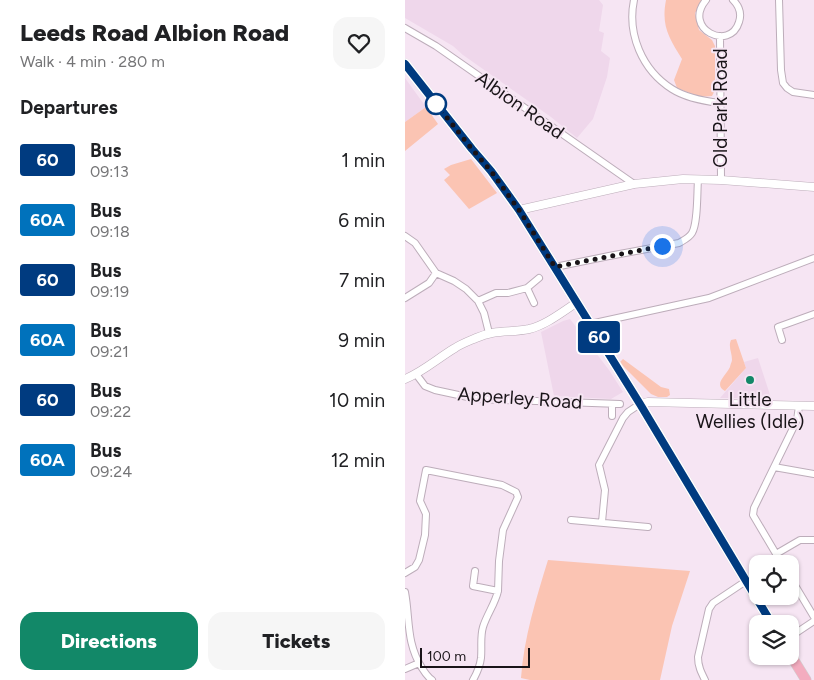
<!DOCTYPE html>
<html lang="en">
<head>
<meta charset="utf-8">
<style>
  :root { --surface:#fff; --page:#f6f6f6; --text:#202124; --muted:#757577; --accent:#128868 }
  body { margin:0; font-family:Figtree,sans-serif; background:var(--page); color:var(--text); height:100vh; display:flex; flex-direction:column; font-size:19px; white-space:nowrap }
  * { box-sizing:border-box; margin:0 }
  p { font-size:16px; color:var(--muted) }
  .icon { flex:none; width:28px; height:28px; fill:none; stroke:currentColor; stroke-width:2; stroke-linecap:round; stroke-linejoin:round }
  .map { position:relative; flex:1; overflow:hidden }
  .details { display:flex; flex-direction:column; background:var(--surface); width:405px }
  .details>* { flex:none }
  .badge { padding:0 10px; border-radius:4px; font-size:18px; line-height:32px }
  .buttons { position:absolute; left:344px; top:555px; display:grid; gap:10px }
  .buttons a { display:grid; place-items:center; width:50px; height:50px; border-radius:10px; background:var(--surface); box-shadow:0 1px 4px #0004; font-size:25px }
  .scale { position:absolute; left:15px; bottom:12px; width:110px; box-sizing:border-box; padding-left:5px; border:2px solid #191418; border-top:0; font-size:14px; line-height:18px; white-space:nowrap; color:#191418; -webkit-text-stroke:4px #f6e5f3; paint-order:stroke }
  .you { position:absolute; width:25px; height:25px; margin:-12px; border:4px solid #fff; border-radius:50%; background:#1a73e8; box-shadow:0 0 0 8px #1a73e833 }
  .map>.badge { position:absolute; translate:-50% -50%; box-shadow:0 0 0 2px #fff }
  h2 { padding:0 20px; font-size:19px; line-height:45px }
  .round { display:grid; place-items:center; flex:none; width:52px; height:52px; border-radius:15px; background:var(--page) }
  .head { display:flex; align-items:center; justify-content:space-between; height:85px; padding:0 20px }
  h1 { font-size:24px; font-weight:800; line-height:38px }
  .primary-button { display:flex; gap:10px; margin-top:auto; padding:10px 20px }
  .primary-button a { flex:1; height:58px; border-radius:15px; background:var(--accent); color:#fff; font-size:20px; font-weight:800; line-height:58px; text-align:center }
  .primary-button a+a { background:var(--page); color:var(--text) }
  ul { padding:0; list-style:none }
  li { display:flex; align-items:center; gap:15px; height:60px; padding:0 20px }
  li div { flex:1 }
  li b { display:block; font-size:19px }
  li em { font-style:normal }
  li .badge { min-width:55px; font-weight:700; text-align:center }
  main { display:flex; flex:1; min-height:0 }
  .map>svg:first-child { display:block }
  .built { fill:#efd7eb }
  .green { fill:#fbc4b3 }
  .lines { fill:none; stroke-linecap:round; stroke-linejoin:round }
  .minor-casing { stroke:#bdadba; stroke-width:8 }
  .tertiary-casing { stroke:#bdadba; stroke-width:9 }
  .primary-casing { stroke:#d1d0d1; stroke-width:11 }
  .minor { stroke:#fff; stroke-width:6 }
  .tertiary { stroke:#fff; stroke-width:8 }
  .primary { stroke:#f3acbf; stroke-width:10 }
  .line-casing { stroke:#fff; stroke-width:11 }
  .line { stroke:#003b80; stroke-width:8 }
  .walk { stroke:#191418; stroke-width:5; stroke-dasharray:0 9 }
  .stop-dot { fill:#fff; stroke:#003b80; stroke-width:2.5 }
  .poi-dot { fill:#128868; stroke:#f6e5f3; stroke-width:2 }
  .labels { text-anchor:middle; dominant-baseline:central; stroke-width:4; stroke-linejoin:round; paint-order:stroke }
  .street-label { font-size:19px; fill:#191418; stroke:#f6e5f3 }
  .poi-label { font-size:19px; fill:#191418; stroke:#f6e5f3 }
</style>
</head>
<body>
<main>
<section class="details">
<div class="head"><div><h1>Leeds Road Albion Road</h1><p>Walk · 4 min · 280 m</p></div><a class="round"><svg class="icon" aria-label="heart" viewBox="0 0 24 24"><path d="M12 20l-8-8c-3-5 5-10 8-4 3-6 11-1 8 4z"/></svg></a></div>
<h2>Departures</h2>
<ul>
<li><span class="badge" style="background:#003b80;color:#fff">60</span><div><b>Bus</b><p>09:13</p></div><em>1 min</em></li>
<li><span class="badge" style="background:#0072bc;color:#fff">60A</span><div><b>Bus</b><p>09:18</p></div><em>6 min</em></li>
<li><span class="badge" style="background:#003b80;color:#fff">60</span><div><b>Bus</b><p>09:19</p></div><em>7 min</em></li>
<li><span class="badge" style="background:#0072bc;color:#fff">60A</span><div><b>Bus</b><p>09:21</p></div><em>9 min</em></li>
<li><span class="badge" style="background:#003b80;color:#fff">60</span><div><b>Bus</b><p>09:22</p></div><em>10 min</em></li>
<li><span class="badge" style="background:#0072bc;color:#fff">60A</span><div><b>Bus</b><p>09:24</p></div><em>12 min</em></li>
</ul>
<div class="primary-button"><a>Directions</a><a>Tickets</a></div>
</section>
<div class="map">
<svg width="409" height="680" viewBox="0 0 409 680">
  <rect width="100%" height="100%" fill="#f6e5f3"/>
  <!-- built -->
  <path class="built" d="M0,0H194L198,5L194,31L199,33L196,51L205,58L202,77L188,119L172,138L146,117L58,55L48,46L0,18Z
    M0,78L21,107L0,122Z
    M165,319L204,370L218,392L206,399L149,396L136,332L158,321Z
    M353,358L366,398H315L341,368L339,362Z"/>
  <!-- green -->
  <path class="green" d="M261,0H299L290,13L294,30L307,40L310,46V90L307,96C294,98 284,93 272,88L269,80L277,59C264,38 256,26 261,0Z
    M21,107L33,124L0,151V122Z
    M66,159L92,193L64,209L39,180L45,175L39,169L46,165Z
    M331,339L341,368L320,391C308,384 321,376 325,367C325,366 327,361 327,360C327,352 323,347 326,340Z
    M218,359L256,387L264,389L265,395L262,397H253L246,394L218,366L215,362Z
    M143,560L285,571L267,626L255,680H125L116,678C119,637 131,599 143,560Z"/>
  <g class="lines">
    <!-- minor casing -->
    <g class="minor-casing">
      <path id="minor" d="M229,0C222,34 237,70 267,89C281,98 298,101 315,103
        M301,0C277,29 325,52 334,22C337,13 334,6 328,0
        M374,0L376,70L378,83L382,88L388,92L409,95
        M0,28L31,46L229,184
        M315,36L316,180
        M0,236L10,243L31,273L49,281L61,289L73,301L79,313L84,333
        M150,267L204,256L274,243C279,240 284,238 287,233C293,223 292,192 293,180
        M122,288L129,303
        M0,298L24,283L31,273
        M73,301L91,293H103L122,288L134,278
        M185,324L304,298L409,258
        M377,340L373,327L409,314
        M11,374L20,386L30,390L72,399L215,404
        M207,416V404
        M369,467L409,474
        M166,520L243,527
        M197,522L200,490L194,465L218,418L223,412L235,404
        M371,554L395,540H409
        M377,564L348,515L349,508L392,420L394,406
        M0,573L10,567L14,560L20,535L21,514L15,501L21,470L97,485L111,492L113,497L98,530L94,561L93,591L68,586L70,571
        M385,577L409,617
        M0,592C5,619 1,643 17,668C20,673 23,677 27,680
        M385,637L409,621
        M0,669L14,663
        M68,680C72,673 75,666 76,658C77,647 75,637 78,627C82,614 90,604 93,591
        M300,680C296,672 293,666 293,657L304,609L308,603L341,581"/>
    </g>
    <!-- tertiary casing -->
    <g class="tertiary-casing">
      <path id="tertiary" d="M114,210L229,184L278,179L316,180L409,187
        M0,379C18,372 33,358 50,348C56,344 64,341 71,338C91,329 105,333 124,329C141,325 157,312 171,303
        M235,404L243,402L409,406"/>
    </g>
    <!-- primary casing -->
    <g class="primary-casing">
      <path id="primary" d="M0,64L67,149L86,171L114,210L235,404L367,624
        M385,654L401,680"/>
    </g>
    <!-- minor -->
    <use href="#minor" class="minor"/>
    <!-- tertiary -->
    <use href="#tertiary" class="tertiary"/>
    <!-- primary -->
    <use href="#primary" class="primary"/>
  </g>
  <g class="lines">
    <!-- line casing -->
    <g class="line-casing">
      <path id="line" d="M0,64L67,149L86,171L114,210L235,404L367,624"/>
    </g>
    <!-- line -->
    <use href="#line" class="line"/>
    <!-- walk -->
    <path class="walk" d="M31,104L67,149L86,171L114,210L150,267L257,246"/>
  </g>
  <!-- markers -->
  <circle class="stop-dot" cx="31" cy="104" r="10"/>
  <circle class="poi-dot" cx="345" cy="380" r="5"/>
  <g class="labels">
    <!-- street labels -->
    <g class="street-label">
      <text transform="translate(115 105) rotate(35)">Albion Road</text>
      <text transform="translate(315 108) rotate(-90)">Old Park Road</text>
      <text transform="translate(115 398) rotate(4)">Apperley Road</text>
    </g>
    <!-- poi labels -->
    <g class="poi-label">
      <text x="345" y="399">Little<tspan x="345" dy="22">Wellies (Idle)</tspan></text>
    </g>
  </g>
</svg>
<div class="buttons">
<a><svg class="icon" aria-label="locate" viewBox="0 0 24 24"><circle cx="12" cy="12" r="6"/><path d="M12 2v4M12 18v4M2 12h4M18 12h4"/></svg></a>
<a><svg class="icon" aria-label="layers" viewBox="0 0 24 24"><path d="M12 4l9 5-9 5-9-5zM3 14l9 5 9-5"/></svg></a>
</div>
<div class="scale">100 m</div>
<div class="you" style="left:257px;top:246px"></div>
<b class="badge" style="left:194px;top:337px;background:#003b80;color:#fff">60</b>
</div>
</main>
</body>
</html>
